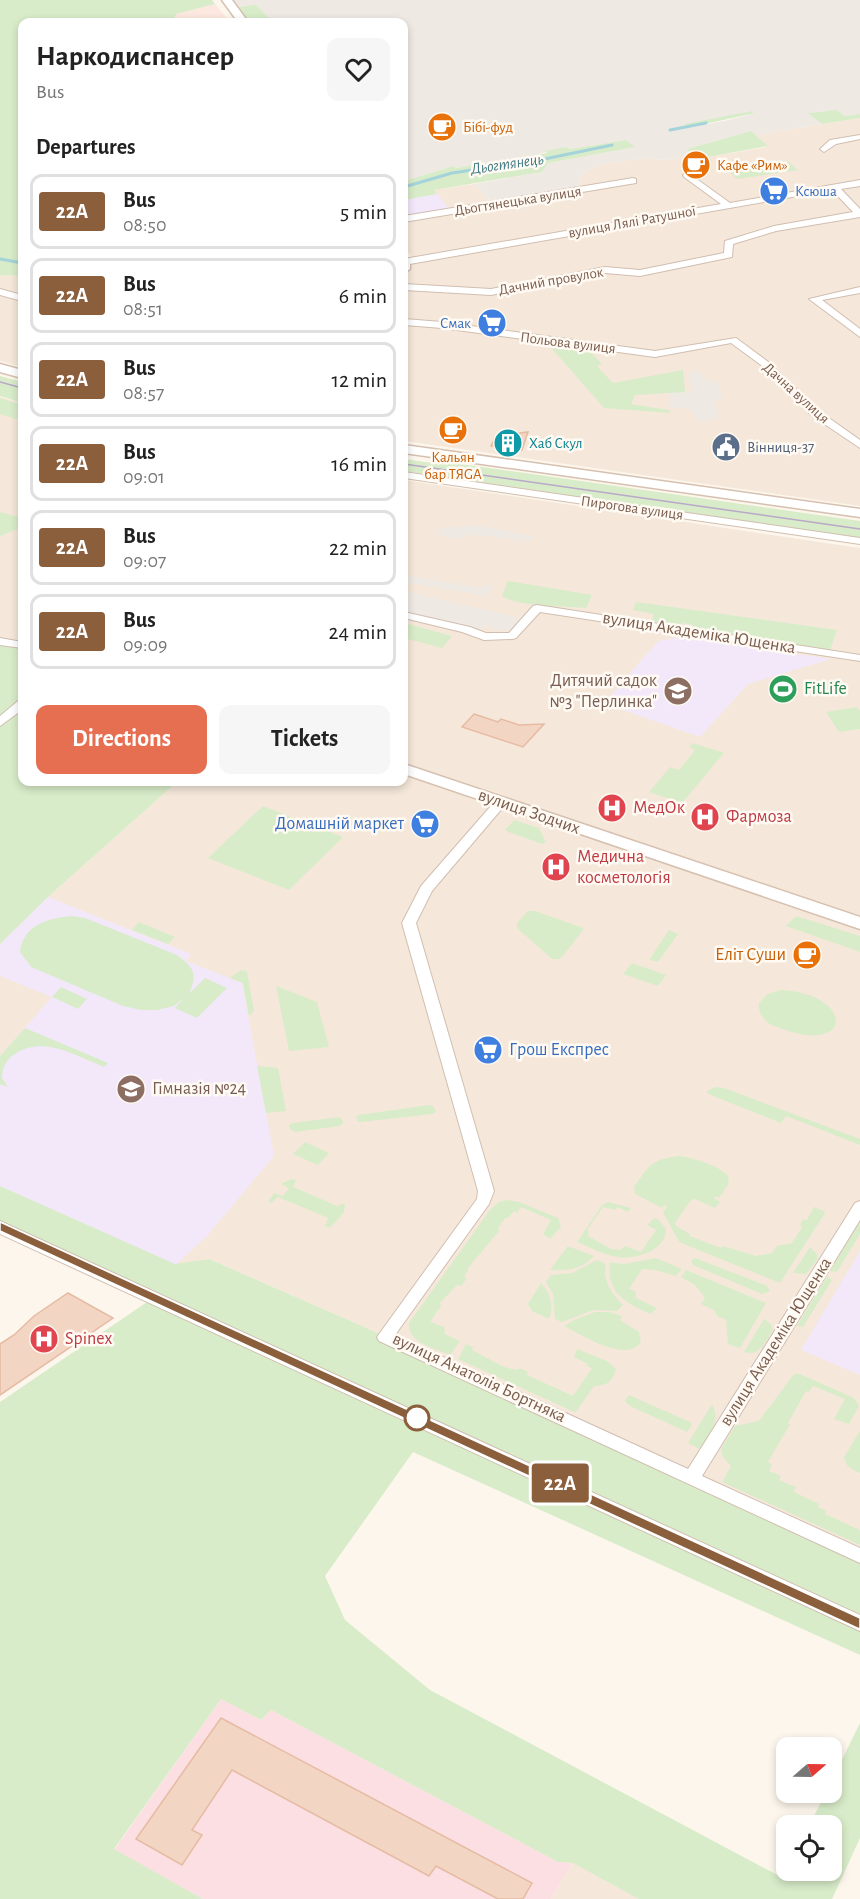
<!DOCTYPE html>
<html lang="en">
<head>
<meta charset="utf-8">
<style>
  :root { --surface:#fff; --page:#f6f6f6; --text:#222; --muted:#767676; --line:#e0e0e0; --accent:#e76f51 }
  body { margin:0; font-family:"Alegreya Sans",sans-serif; background:var(--page); color:var(--text); height:100vh; display:flex; flex-direction:column; font-size:22px; white-space:nowrap }
  * { box-sizing:border-box; margin:0 }
  p { font-size:20px; color:var(--muted) }
  .icon { flex:none; width:33px; height:33px; fill:none; stroke:currentColor; stroke-width:2; stroke-linecap:round; stroke-linejoin:round }
  .map { position:relative; flex:1; overflow:hidden }
  .drawer { position:absolute; left:18px; top:18px; width:390px; height:768px; display:flex; flex-direction:column; background:var(--surface); border-radius:12px; box-shadow:0 3px 9px #0003 }
  .drawer>* { flex:none }
  .badge { padding:0 12px; border-radius:4px; font-size:21px; line-height:39px }
  .needle { width:39px; rotate:70deg }
  .fabs { position:absolute; left:776px; top:1737px; display:grid; gap:12px }
  .fabs a { display:grid; place-items:center; width:66px; height:66px; border-radius:12px; background:var(--surface); box-shadow:0 3px 9px #0003; font-size:30px }
  .map>.badge { position:absolute; translate:-50% -50%; box-shadow:0 0 0 3px #fff }
  h2 { padding:0 18px; font-size:22px; line-height:54px }
  .round { display:grid; place-items:center; flex:none; width:63px; height:63px; border-radius:12px; background:var(--page) }
  .summary { display:flex; align-items:center; justify-content:space-between; height:102px; padding:0 18px }
  h1 { font-size:28px; font-weight:700; line-height:45px }
  .action { display:flex; gap:12px; margin-top:auto; padding:12px 18px }
  .action a { flex:1; height:69px; border-radius:12px; background:var(--accent); color:#fff; font-size:24px; font-weight:700; line-height:69px; text-align:center }
  .action a+a { background:var(--page); color:var(--text) }
  ul { padding:0; list-style:none }
  li { display:flex; align-items:center; gap:18px; height:75px; margin:0 12px 9px; padding:0 6px; border:3px solid var(--line); border-radius:12px }
  li div { flex:1 }
  li b { display:block; font-size:22px }
  li em { font-style:normal }
  li .badge { min-width:66px; font-weight:700; text-align:center }
  .map>svg:first-child { display:block }
  .residential { fill:#f5e8da }
  .commercial { fill:#fde8e0 }
  .industrial { fill:#efe9e4; fill-rule:evenodd }
  .education { fill:#f3e8fa }
  .medical { fill:#fbdfe3 }
  .green { fill:#d8ecc9 }
  .lines { fill:none; stroke-linecap:round; stroke-linejoin:round }
  .stream { stroke:#a5d3da; stroke-width:3 }
  .building { fill:#f3d5c3; stroke:#e6bba3; stroke-width:1.5 }
  .street-casing { stroke:#d1beb0; stroke-width:2 }
  .secondary-casing { stroke:#d6c0b0; stroke-width:3 }
  .street { fill:#fff; fill-rule:evenodd }
  .secondary { fill:#fff; fill-rule:evenodd }
  .tram { stroke:#b9a8c9; stroke-width:1.5 }
  .line { fill:#8b5e3c; stroke:#fff; stroke-width:1.5 }
  .stop-dot { fill:#fff; stroke:#8b5e3c; stroke-width:3 }
  .labels { text-anchor:middle; dominant-baseline:central; stroke-width:5; stroke-linejoin:round; paint-order:stroke }
  .far-food-label { font-size:15px; fill:#c56008; stroke:#fffaf3; text-anchor:start }
  .far-shop-label { font-size:15px; fill:#366cbe; stroke:#fffaf3; text-anchor:start }
  .far-street-label { font-size:15px; fill:#7a5c4d; stroke:#fffaf3 }
  .far-culture-label { font-size:15px; fill:#0d838f; stroke:#fffaf3; text-anchor:start }
  .far-service-label { font-size:15px; fill:#4e5e75; stroke:#fffaf3; text-anchor:start }
  .far-water-label { font-size:16px; font-style:italic; fill:#437c86; stroke:#fffaf3 }
  .street-label { font-size:18px; fill:#7a5c4d; stroke:#fffaf3 }
  .education-label { font-size:18px; fill:#785e54; stroke:#fffaf3; text-anchor:end }
  .leisure-label { font-size:18px; fill:#27864d; stroke:#fffaf3; text-anchor:start }
  .health-label { font-size:18px; fill:#be3a42; stroke:#fffaf3; text-anchor:start }
  .shop-label { font-size:18px; fill:#366cbe; stroke:#fffaf3; text-anchor:end }
  .food-label { font-size:18px; fill:#c56008; stroke:#fffaf3; text-anchor:end }
</style>
</head>
<body>
<div class="map">
<svg width="860" height="1899" viewBox="0 0 860 1899">
  <rect width="100%" height="100%" fill="#fdf6ec"/>
  <!-- residential -->
  <path class="residential" d="M860,118V506L404,441V283L414,260L404,246V220L451,213L433,190L474,184L494,205L578,190L580,178L588,170L599,165L645,158L669,160L693,155L697,159L767,147L755,135Z
    M0,275L22,276V367L0,361Z
    M0,397L22,403V645H15L0,639Z
    M404,480L860,548V1556L362,1326L209,1259L175,1265L0,1186V944L48,897L177,782H404Z
    M587,1837L700,1899H551Z"/>
  <!-- commercial -->
  <path class="commercial" d="M215,4L230,22L172,21L176,14Z"/>
  <!-- industrial -->
  <path class="industrial" d="M228,0H860V114L845,116L825,111L809,113L822,124L755,135L751,131L687,149L693,155L669,160L645,158L599,165L588,170L580,178L578,191L494,205L474,184L542,172L548,163L634,147L626,140L570,149L566,147L519,159L456,168L454,166L404,181V22H243ZM751,111L755,113L729,120L688,128L684,125Z
    M700,371L708,382L716,381L720,386L723,399L712,401L720,410L714,412L719,418L700,422L689,409L669,407L670,392L692,391L689,372Z
    M474,525L533,536L530,542L477,535L464,536L458,540L436,535L440,528Z
    M404,575L482,588L484,584L493,586L487,596L404,582Z
    M404,591L520,618L512,630L506,631L484,626L481,629L404,612Z"/>
  <!-- education -->
  <path class="education" d="M437,194L450,210L412,216L404,214V200Z
    M681,637L831,659L748,684L700,737L609,705L608,699L658,641Z
    M48,897L191,954L186,961L242,983L274,1156L206,1237L175,1265L0,1186V1056L52,997L0,976V944Z
    M860,1251V1375L801,1350Z"/>
  <!-- medical -->
  <path class="medical" d="M221,1699L261,1720L271,1710L558,1862L572,1863L551,1899H203L114,1850Z"/>
  <!-- green -->
  <path class="green" d="M0,0H212L215,4L176,14L173,22H22V276L0,275Z
    M256,5L273,22H249L239,7Z
    M837,110L845,116L860,114V118L822,124L808,113Z
    M751,111L755,113L687,128L684,124Z
    M751,131L768,146L697,159L687,149Z
    M626,140L635,147L548,163L542,172L434,190L437,194L404,200V181L454,166L456,168L547,153L545,151L566,147L570,149Z
    M787,161L798,170L737,179L727,170L766,164L775,172L768,164Z
    M546,342L586,347L602,364L597,366L613,383L683,370L685,392L635,395L631,404L669,410L670,413L604,408Z
    M0,376L22,382V403L0,396Z
    M0,398L22,405V414L16,419L0,414Z
    M404,459L432,463L434,460L860,521V538L404,471Z
    M0,512L22,518V527L0,536Z
    M508,581L592,595L586,608C567,606 516,607 502,596Z
    M636,602L837,630L830,650L692,628L693,625L682,623L680,627L651,623L654,614L633,610Z
    M404,623L452,636L442,648L404,638Z
    M0,640L15,645H22V782H177L48,897L0,944Z
    M857,707L860,711V729L839,732L826,712Z
    M693,743L724,753L682,803L649,792L670,767L679,770L695,750L689,747Z
    M263,806L343,837L289,890L208,858Z
    M514,820L539,828L546,842L542,844L506,831L505,830Z
    M528,911H535L583,928V930L563,956L559,959H552L517,928V923Z
    M72,916L85,918L177,955C194,968 198,973 189,994L205,978L227,988L197,1018L175,1008L184,998L174,1006L157,1010H141L123,1006L31,967L20,952C23,925 48,918 72,916Z
    M796,916L860,936V952L786,926Z
    M139,922L175,937L168,944L132,930Z
    M669,930L678,934L658,962L649,960Z
    M632,963L666,975L658,986L623,974Z
    M241,970L247,971L254,1011L249,1016L243,983L230,978Z
    M276,986L317,1002L329,1047L289,1051Z
    M61,987L87,999L78,1009L52,997Z
    M781,990C856,994 854,1058 777,1027C765,1023 758,1015 759,1003L768,994Z
    M25,1028L108,1063L104,1067C76,1056 44,1035 15,1054C7,1059 2,1067 2,1078L8,1087L0,1084V1056Z
    M257,1066L278,1068L286,1111L266,1113Z
    M716,1087L724,1088L860,1139V1145L786,1116L781,1123L708,1094L707,1091Z
    M430,1105L434,1107L436,1112L432,1114L361,1122H358L356,1117L358,1115Z
    M338,1117L342,1119L343,1123L340,1126L295,1132L291,1130L289,1125L293,1123Z
    M305,1142L329,1153L318,1165L293,1154Z
    M677,1156C692,1157 719,1165 729,1177L728,1185L719,1198L715,1196L714,1198L720,1202L715,1208L695,1199L691,1200L675,1223L676,1226L690,1234L689,1236L721,1248L723,1246L756,1256L772,1253L777,1246L792,1243L802,1227L800,1225L803,1219L807,1220L814,1207L824,1211L825,1213L780,1283L681,1243C675,1238 670,1222 663,1213L667,1206L664,1205L662,1208L635,1194L634,1187C650,1165 649,1161 677,1156Z
    M291,1179L296,1180L293,1187L337,1206L345,1203L344,1212L331,1227H325L328,1218L278,1197L271,1203L268,1202L274,1193L283,1196L289,1188L281,1184Z
    M0,1186L175,1264L209,1259L362,1326L860,1555V1655L413,1452L325,1576L345,1620L430,1690L783,1878L787,1871L831,1870V1826L809,1825L826,1793L831,1792V1782L860,1723V1838L832,1899H639L573,1863L558,1862L271,1710L261,1720L221,1699L114,1849L203,1899H0V1402L153,1298L0,1229Z
    M506,1200L519,1202L558,1218L561,1227L550,1239L543,1234L551,1220L521,1207L517,1213L514,1211L508,1218H505L498,1228L499,1231L468,1268V1271L464,1277L467,1278L461,1286L457,1285L440,1303L441,1306L430,1322L444,1327L445,1334L460,1341L451,1354H448C433,1348 407,1342 409,1323L490,1210L499,1202Z
    M608,1202L631,1208L628,1212L617,1207L615,1210L603,1207L587,1230L589,1232L588,1236L611,1249L620,1250L625,1246L641,1252L656,1230L647,1225L654,1218L659,1220L666,1229C667,1250 635,1260 618,1257C604,1255 590,1247 577,1242L602,1205Z
    M860,1222V1234L837,1272L830,1271Z
    M568,1246L594,1256C583,1269 567,1271 550,1270Z
    M810,1247L817,1254V1260L806,1274L793,1273Z
    M656,1258L682,1269L676,1276L655,1270L642,1269L629,1289L636,1292V1298L657,1308L651,1314C626,1303 606,1294 610,1262L624,1264Z
    M695,1258L767,1286L770,1291L762,1294L693,1265L691,1261Z
    M597,1260L606,1264C602,1281 612,1294 623,1305L617,1311L594,1310L562,1322L555,1319L553,1294L546,1282L551,1275L572,1273Z
    M686,1270L766,1303L740,1348L728,1344L726,1320L717,1316L715,1311L701,1304L705,1298L695,1285L681,1277Z
    M827,1276L832,1280L803,1327L797,1326Z
    M541,1283C551,1294 554,1305 549,1319L532,1311L528,1304Z
    M595,1312H609L622,1316L620,1320L639,1332L641,1342C627,1364 582,1335 564,1326L574,1320Z
    M764,1319L771,1324L773,1330C765,1342 760,1357 744,1352Z
    M466,1344L473,1347L472,1350L504,1367L517,1370L520,1368L528,1372L527,1375L573,1396L592,1368L587,1366L588,1364L574,1357L577,1349L607,1361L616,1369C613,1382 606,1386 594,1386L576,1412H574L458,1359Z
    M794,1374H800L854,1398L859,1406L849,1424L834,1419L845,1399L813,1386L809,1392L806,1391L788,1423L790,1424L768,1462L772,1464L769,1471L781,1476L779,1480L796,1487L794,1492L819,1504L818,1507L826,1511L825,1514L860,1530V1545L722,1482L731,1466L723,1457L721,1449L735,1426L759,1421Z
    M629,1395L690,1422L692,1425L687,1432L630,1406L625,1401Z
    M712,1404C722,1422 709,1434 699,1449L688,1443Z
    M860,1431V1473C851,1469 846,1467 844,1457Z"/>
  <g class="lines">
    <!-- stream -->
    <path class="stream" d="M670,130L706,123
      M404,187L452,173L535,161L612,145
      M0,259L22,263"/>
  </g>
  <!-- building -->
  <path class="building" d="M528,432L522,450L491,446L496,436Z
    M474,714L498,722L501,719L519,725L544,724L523,747L462,727Z
    M68,1293L113,1318L0,1395V1344L14,1335L34,1316Z
    M221,1718L532,1883L523,1899H498L436,1866L429,1876L232,1770L192,1830L202,1835L182,1865L136,1839Z"/>
  <g class="lines">
    <!-- street casing -->
    <g class="street-casing">
      <path id="street" d="M860,135V139L836,144L824,152L820,149L830,140Z
        M687,172L730,203L860,180V186L841,189L860,209V217L776,231L733,244L732,257L640,276L605,273L491,295L404,290V284L491,289L605,267L640,270L724,253L725,241L774,226L853,212L832,190L404,265V259L721,204L684,177L683,175Z
        M633,178L636,179V183L404,222V216Z
        M860,287V293L822,300L860,329V337L809,299Z
        M0,289L22,295V301L0,295Z
        M404,319L442,322L655,351L736,338L767,361L819,411L860,440V448L811,415L761,365L731,343L655,357L442,328L404,325Z
        M404,472L860,538V544L404,478Z
        M537,605L860,655V661L540,612L516,638L512,639L484,640L462,632L404,618V612L470,627L486,633H509L533,606Z
        M0,638L22,642V648L0,645Z
        M18,701H22V710L0,726V716Z
        M501,798L505,799L507,802L505,805L432,891L416,923L494,1191L489,1204L395,1335L688,1469L855,1203L860,1201V1220L702,1476L860,1548V1563L379,1341L377,1337L477,1199L478,1191L402,923L421,886L497,799Z
        M0,1221L860,1615V1631L0,1234Z"/>
    </g>
    <!-- secondary casing -->
    <g class="secondary-casing">
      <path id="secondary" d="M222,0H232L248,22H238Z
        M404,257L410,261V269L404,273Z
        M0,364L22,370V378L0,372Z
        M404,445L860,509V517L404,453Z
        M404,764L860,917V929L404,774Z"/>
    </g>
    <!-- street -->
    <use href="#street" class="street"/>
    <!-- secondary -->
    <use href="#secondary" class="secondary"/>
    <!-- tram -->
    <path class="tram" d="M0,382L22,388
      M404,464L860,529"/>
  </g>
  <!-- line -->
  <path class="line" d="M0,1222L860,1618V1629L855,1627L0,1231Z"/>
  <!-- icons -->
  <defs>
    <g id="cafe-disc" transform="scale(1.5)"><circle r="9.5" fill="#e8710a" stroke="#fffaf3"/><path d="M-5.5-4.5H6V0H3Q3 3.5 0 3.5H-2.5Q-5.5 3.5-5.5 0ZM3-3.2v2h1.7v-2ZM-6 4.5H4V6H-6Z" fill="#fff"/></g>
    <g id="supermarket-disc" transform="scale(1.5)"><circle r="9.5" fill="#3f7fe0" stroke="#fffaf3"/><path d="M-6-5.5h2.5l.6 2H6L4.5 2H-2.5L-4.4-4H-6ZM-1.5 3.2a1.3 1.3 0 1 0 .1 0ZM3 3.2a1.3 1.3 0 1 0 .1 0Z" fill="#fff"/></g>
    <g id="building-disc" transform="scale(1.5)"><circle r="9.5" fill="#0f9aa8" stroke="#fffaf3"/><path d="M-4-6H4V6H1V3H-1V6H-4ZM-2.5-4.3h1.7v1.8h-1.7ZM.8-4.3h1.7v1.8H.8ZM-2.5-1h1.7V.8h-1.7ZM.8-1h1.7V.8H.8Z" fill="#fff"/></g>
    <g id="civic-disc" transform="scale(1.5)"><circle r="9.5" fill="#5c6f8a" stroke="#fffaf3"/><path d="M-.6-6.5H3V-4.5H.6V-3L4-1V1h2V6H-6V1h2V-1L-.6-3ZM-1.2 2.5V6h2.4V2.5Z" fill="#fff"/></g>
    <g id="stadium-disc" transform="scale(1.5)"><circle r="9.5" fill="#2e9e5b" stroke="#fffaf3"/><path d="M0-5a6.5 5 0 1 0 0 10a6.5 5 0 1 0 0-10ZM-3.5-1.8h7v3.6h-7Z" fill="#fff"/></g>
    <g id="school-disc" transform="scale(1.5)"><circle r="9.5" fill="#8d6e63" stroke="#fffaf3"/><path d="M0-5L7-2L0 1L-7-2ZM-4 1L0 2.5L4 1V4Q0 6-4 4Z" fill="#fff"/></g>
    <g id="hospital-disc" transform="scale(1.5)"><circle r="9.5" fill="#e0444e" stroke="#fffaf3"/><path d="M-5-5h3v3.5h4V-5h3V5h-3V1.5h-4V5h-3Z" fill="#fff"/></g>
  </defs>
  <g fill-rule="evenodd">
    <use href="#cafe-disc" x="442" y="127"/>
    <use href="#cafe-disc" x="696" y="165"/>
    <use href="#supermarket-disc" x="774" y="191"/>
    <use href="#supermarket-disc" x="492" y="323"/>
    <use href="#cafe-disc" x="453" y="430"/>
    <use href="#building-disc" x="508" y="443"/>
    <use href="#civic-disc" x="726" y="447"/>
    <use href="#stadium-disc" x="783" y="689"/>
    <use href="#school-disc" x="678" y="691"/>
    <use href="#hospital-disc" x="612" y="808"/>
    <use href="#hospital-disc" x="705" y="817"/>
    <use href="#supermarket-disc" x="425" y="824"/>
    <use href="#hospital-disc" x="556" y="867"/>
    <use href="#cafe-disc" x="807" y="955"/>
    <use href="#supermarket-disc" x="488" y="1050"/>
    <use href="#school-disc" x="131" y="1089"/>
    <use href="#hospital-disc" x="44" y="1339"/>
  </g>
  <!-- markers -->
  <circle class="stop-dot" cx="417" cy="1418" r="12"/>
  <g class="labels">
    <!-- far-food labels -->
    <g class="far-food-label">
      <text x="463" y="127">Бібі-фуд</text>
      <text x="717" y="165">Кафе «Рим»</text>
      <text x="453" y="457" text-anchor="middle">Кальян<tspan x="453" dy="17">бар ТЯGA</tspan></text>
    </g>
    <!-- far-shop labels -->
    <g class="far-shop-label">
      <text x="795" y="191">Ксюша</text>
      <text x="471" y="323" text-anchor="end">Смак</text>
    </g>
    <!-- far-street labels -->
    <g class="far-street-label">
      <text transform="translate(518 201) rotate(-9)">Дьогтянецька вулиця</text>
      <text transform="translate(632 222) rotate(-10)">вулиця Лялі Ратушної</text>
      <text transform="translate(551 281) rotate(-10)">Дачний провулок</text>
      <text transform="translate(568 343) rotate(7)">Польова вулиця</text>
      <text transform="translate(796 393) rotate(42)">Дачна вулиця</text>
      <text transform="translate(632 508) rotate(8)">Пирогова вулиця</text>
    </g>
    <!-- far-culture labels -->
    <g class="far-culture-label">
      <text x="529" y="443">Хаб Скул</text>
    </g>
    <!-- far-service labels -->
    <g class="far-service-label">
      <text x="747" y="447">Вінниця-37</text>
    </g>
    <!-- far-water labels -->
    <g class="far-water-label">
      <text transform="translate(507 164) rotate(-8)">Дьогтянець</text>
    </g>
    <!-- street labels -->
    <g class="street-label">
      <text transform="translate(699 633) rotate(9)">вулиця Академіка Ющенка</text>
      <text transform="translate(529 812) rotate(19)">вулиця Зодчих</text>
      <text transform="translate(776 1342) rotate(-58)">вулиця Академіка Ющенка</text>
      <text transform="translate(479 1378) rotate(25)">вулиця Анатолія Бортняка</text>
    </g>
    <!-- education labels -->
    <g class="education-label">
      <text x="657" y="681">Дитячий садок<tspan x="657" dy="21">№3 "Перлинка"</tspan></text>
      <text x="152" y="1089" text-anchor="start">Гімназія №24</text>
    </g>
    <!-- leisure labels -->
    <g class="leisure-label">
      <text x="804" y="689">FitLife</text>
    </g>
    <!-- health labels -->
    <g class="health-label">
      <text x="633" y="808">МедОк</text>
      <text x="726" y="817">Фармоза</text>
      <text x="577" y="857">Медична<tspan x="577" dy="21">косметологія</tspan></text>
      <text x="65" y="1339">Spinex</text>
    </g>
    <!-- shop labels -->
    <g class="shop-label">
      <text x="404" y="824">Домашній маркет</text>
      <text x="509" y="1050" text-anchor="start">Грош Експрес</text>
    </g>
    <!-- food labels -->
    <g class="food-label">
      <text x="786" y="955">Еліт Суши</text>
    </g>
  </g>
</svg>
<div class="fabs">
<a><svg class="needle" viewBox="-14 -14 28 28"><path d="M0-13l5 13h-10z" fill="#e53935"/><path d="M0 13l5-13h-10z" fill="#767676"/></svg></a>
<a><svg class="icon" aria-label="locate" viewBox="0 0 24 24"><circle cx="12" cy="12" r="6"/><path d="M12 2v4M12 18v4M2 12h4M18 12h4"/></svg></a>
</div>
<b class="badge" style="left:560px;top:1483px;background:#8b5e3c;color:#fff">22А</b>
<section class="drawer">
<div class="summary"><div><h1>Наркодиспансер</h1><p>Bus</p></div><a class="round"><svg class="icon" aria-label="heart" viewBox="0 0 24 24"><path d="M12 20l-8-8c-3-5 5-10 8-4 3-6 11-1 8 4z"/></svg></a></div>
<h2>Departures</h2>
<ul>
<li><span class="badge" style="background:#8b5e3c;color:#fff">22А</span><div><b>Bus</b><p>08:50</p></div><em>5 min</em></li>
<li><span class="badge" style="background:#8b5e3c;color:#fff">22А</span><div><b>Bus</b><p>08:51</p></div><em>6 min</em></li>
<li><span class="badge" style="background:#8b5e3c;color:#fff">22А</span><div><b>Bus</b><p>08:57</p></div><em>12 min</em></li>
<li><span class="badge" style="background:#8b5e3c;color:#fff">22А</span><div><b>Bus</b><p>09:01</p></div><em>16 min</em></li>
<li><span class="badge" style="background:#8b5e3c;color:#fff">22А</span><div><b>Bus</b><p>09:07</p></div><em>22 min</em></li>
<li><span class="badge" style="background:#8b5e3c;color:#fff">22А</span><div><b>Bus</b><p>09:09</p></div><em>24 min</em></li>
</ul>
<div class="action"><a>Directions</a><a>Tickets</a></div>
</section>
</div>
</body>
</html>
